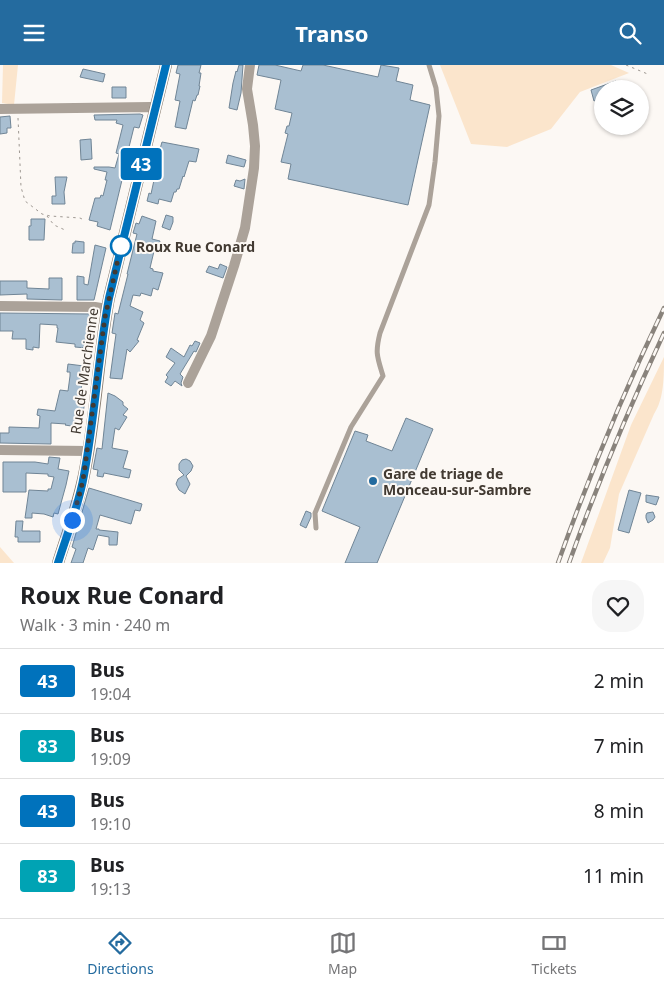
<!DOCTYPE html>
<html lang="en">
<head>
<meta charset="utf-8">
<style>
  :root { --surface:#fff; --page:#f6f6f6; --text:#202124; --muted:#757577; --line:#e0e0e0; --accent:#246b9f }
  body { margin:0; font-family:"Noto Sans",sans-serif; background:var(--page); color:var(--text); height:100vh; display:flex; flex-direction:column; font-size:19px; white-space:nowrap }
  * { box-sizing:border-box; margin:0 }
  p { font-size:16px; color:var(--muted) }
  .icon { flex:none; width:28px; height:28px; fill:none; stroke:currentColor; stroke-width:2; stroke-linecap:round; stroke-linejoin:round }
  .map { position:relative; height:498px; overflow:hidden }
  .drawer { display:flex; flex-direction:column; background:var(--surface); flex:1 }
  .drawer>* { flex:none }
  .badge { padding:0 10px; border-radius:4px; font-size:18px; line-height:32px }
  .tools { position:absolute; left:594px; top:15px; display:grid; gap:10px }
  .tools a { display:grid; place-items:center; width:55px; height:55px; border-radius:50%; background:var(--surface); box-shadow:0 1px 4px #0004; font-size:25px }
  .you { position:absolute; width:25px; height:25px; margin:-12px; border:4px solid #fff; border-radius:50%; background:#1a73e8; box-shadow:0 0 0 8px #1a73e833 }
  .map>.badge { position:absolute; translate:-50% -50%; box-shadow:0 0 0 2px #fff }
  .round { display:grid; place-items:center; flex:none; width:52px; height:52px; border-radius:20px; background:var(--page) }
  .overview { display:flex; align-items:center; justify-content:space-between; height:85px; padding:0 20px }
  h1 { font-size:24px; font-weight:700; line-height:38px }
  ul { padding:0; list-style:none }
  li { display:flex; align-items:center; gap:15px; height:65px; padding:0 20px; border-top:1px solid var(--line) }
  li div { flex:1 }
  li b { display:block; font-size:19px }
  li em { font-style:normal }
  li .badge { min-width:55px; font-weight:700; text-align:center }
  header { display:flex; justify-content:space-between; align-items:center; height:65px; padding:0 20px; background:var(--accent); color:#fff; font-size:22px; font-weight:700 }
  .tabs { display:flex; justify-content:space-around; align-items:center; height:70px; border-top:1px solid var(--line); background:var(--surface); font-size:14px; color:var(--muted) }
  .tabs a { display:grid; justify-items:center; gap:2px }
  .tabs .current { color:var(--accent) }
  .map>svg:first-child { display:block }
  .green { fill:#fbe5cc }
  .building { fill:#a9bfd1; stroke:#708596 }
  .lines { fill:none; stroke-linecap:round; stroke-linejoin:round }
  .path { stroke:#9e9892; stroke-width:1; stroke-dasharray:2.5 4; stroke-linecap:butt }
  .service { stroke:#aba299; stroke-width:5 }
  .minor { stroke:#aba299; stroke-width:10 }
  .secondary { stroke:#85796c; stroke-width:12 }
  .rail-casing { stroke:#89837c; stroke-width:4.5 }
  .rail { stroke:#fcf8f4; stroke-width:2.5; stroke-dasharray:8; stroke-linecap:butt }
  .line-casing { stroke:#fff; stroke-width:11 }
  .line { stroke:#0072bc; stroke-width:8 }
  .walk { stroke:#423a32; stroke-width:5; stroke-dasharray:0 9 }
  .stop-dot { fill:#fff; stroke:#0072bc; stroke-width:2.5 }
  .poi-dot { fill:#246b9f; stroke:#fcf8f4; stroke-width:2 }
  .labels { text-anchor:middle; dominant-baseline:central; stroke-width:4; stroke-linejoin:round; paint-order:stroke }
  .stop-label { font-size:14px; font-weight:bold; fill:#423a32; stroke:#fcf8f4; text-anchor:start }
  .street-label { font-size:14px; fill:#423a32; stroke:#fcf8f4 }
  .poi-label { font-size:14px; font-weight:bold; fill:#423a32; stroke:#fcf8f4; text-anchor:start }
</style>
</head>
<body>
<header><svg class="icon" aria-label="menu" viewBox="0 0 24 24"><path d="M4 6h16M4 12h16M4 18h16"/></svg>Transo<svg class="icon" aria-label="search" viewBox="0 0 24 24"><circle cx="10" cy="10" r="6"/><path d="M15 15l6 6"/></svg></header>
<div class="map">
<svg width="664" height="498" viewBox="0 0 664 498">
  <rect width="100%" height="100%" fill="#fcf8f4"/>
  <!-- green -->
  <path class="green" d="M3,0H18L14,40L2,38Z
    M440,0H611L629,8L580,27L551,64L507,82L471,79Z
    M664,292C664,312 664,334 654,349L619,429L610,483L603,498H581L631,360Z
    M0,482L14,498H0Z"/>
  <!-- building -->
  <path class="building" d="M178,0H201L199,8H201L199,21H200L198,30H197L195,36L193,35L186,64L175,62L180,36L175,35L180,9L176,8Z
    M239,0H243L241,28L237,45L229,43L233,18L236,6L237,7Z
    M259,0H275L301,6L303,0H323L378,12L381,0L399,3L396,16L413,20L410,35L430,40L408,140L288,114L291,99L281,97L288,69L285,68L287,61H289L292,48L275,44L281,15L257,10Z
    M83,4L105,9L103,17L80,12Z
    M616,16L619,24H602V33L594,36L591,25Z
    M112,22H126V33H112Z
    M140,49L143,50L139,63L134,62L129,82L126,101L130,102L127,116L122,115L110,165L97,161L98,157L89,155L95,133H100L101,130L103,131L107,115H105L107,107L94,104V102H109L115,103L119,89L116,88L123,60L116,58L117,55H95L94,50Z
    M10,51L11,63H7V68L0,69V52Z
    M91,74L92,94L81,95L80,75Z
    M162,77L199,84L196,97L189,96L184,112L183,111L179,124H177L176,127H174L171,137L159,134L158,139L147,136L149,128L151,129L154,115H153L161,84H160Z
    M228,90L246,95L244,102L226,98Z
    M55,112H67L64,127L65,139H52V131H56Z
    M245,114L244,124L234,121L236,115L240,116Z
    M166,150L173,152V157L170,165L162,162Z
    M142,151L156,156L152,174L160,176L158,183L155,182L150,203L153,204V206L163,208L158,225L153,223L151,231L141,228L140,231L133,230L130,241L143,247L140,255L144,258L137,275L139,276L130,287L127,284L122,314L110,313L116,269L112,268L115,248L118,249L128,209H127L137,169L133,168L136,158L139,159Z
    M31,154H45L44,175H29V161H31Z
    M75,176L84,177V188H72L73,178H75Z
    M95,180L106,183L94,235H77V211L84,212V219L88,220Z
    M220,199L227,202L223,213L206,207L209,201L218,204Z
    M49,213H62V235L27,234V229L0,230V216H27V223L49,224Z
    M0,248L91,249L86,283L75,282V279L56,277L58,263H57V260L40,259L39,283L33,282V285L26,284V274H12L13,266H0Z
    M195,276L200,278L196,287L194,286L180,309L183,312L181,318L182,321L175,316L171,321L165,317L168,312L166,310L175,298L166,292L171,283L184,292L190,280L192,281Z
    M68,299L84,301L81,326L86,327L83,349L79,348L77,362L65,360L66,359L51,358V379L0,378V368H9V362L39,363L40,351L37,350L38,344L55,346L60,325L68,326L70,311V307H67Z
    M108,328L115,331L123,337V340L128,344L123,350L127,352L119,365L115,363L112,383L128,386L123,403L131,405L129,413L104,408L103,412L97,411L98,405L93,404L97,383L102,384Z
    M406,353L433,364L377,498H345L360,462L322,446L355,366L368,370L366,376L392,386Z
    M49,392L60,393L58,404L69,406L66,420L58,449L54,448L53,452L44,449L32,448V453H25L29,425L48,426V424H51L54,412L48,411V409L26,408V427H3V397H35L48,399Z
    M186,394L190,396L193,401L191,406L186,411L190,419L185,429L179,425L176,419L178,414L184,410L179,405V399L182,395Z
    M89,423L142,439L140,446L135,445L131,459L100,450L96,464H99V465L118,467L117,480H109V472L98,470L93,485L88,483L83,498H71L76,484L72,482Z
    M629,425L641,428L629,468L618,465Z
    M646,430L659,432L656,440L646,437Z
    M306,446L311,448V452L306,463L300,460Z
    M653,447L655,452L653,455L648,458L646,453V450L647,448Z
    M16,456H23L22,466H40V477H18V472H15Z"/>
  <g class="lines">
    <!-- path -->
    <path class="path" d="M626,0L650,10
      M18,53L21,122L25,136L42,149L50,151L80,153L84,155
      M47,151L54,160L65,165"/>
    <!-- service -->
    <path class="service" d="M316,463L315,448L351,362L383,311C377,291 375,288 380,268L429,140L435,97L439,51L436,23L429,0"/>
    <!-- minor -->
    <path class="minor" d="M0,44L150,42L155,43
      M0,241L95,242L107,244
      M188,318L211,271L234,201L245,163L254,103L255,81L253,60L247,24L250,0
      M0,385L88,386"/>
    <!-- secondary -->
    <path class="secondary" d="M58,498C67,469 78,440 84,410C96,352 98,292 109,233L166,0"/>
    <!-- rail casing -->
    <g class="rail-casing">
      <path id="rail" d="M558,498C589,411 624,326 664,243
        M569,498C597,420 629,343 664,268"/>
    </g>
    <!-- rail -->
    <use href="#rail" class="rail"/>
  </g>
  <g class="lines">
    <!-- line casing -->
    <g class="line-casing">
      <path id="line" d="M58,498C67,469 79,440 84,410C95,352 98,292 109,233L166,0"/>
    </g>
    <!-- line -->
    <use href="#line" class="line"/>
    <!-- walk -->
    <path class="walk" d="M72,455L81,424L84,409L105,252L122,176L121,181"/>
  </g>
  <!-- markers -->
  <circle class="stop-dot" cx="121" cy="181" r="10"/>
  <circle class="poi-dot" cx="373" cy="416" r="5"/>
  <g class="labels">
    <!-- stop labels -->
    <g class="stop-label">
      <text x="136" y="181">Roux Rue Conard</text>
    </g>
    <!-- street labels -->
    <g class="street-label">
      <text transform="translate(84 306) rotate(-82)">Rue de Marchienne</text>
    </g>
    <!-- poi labels -->
    <g class="poi-label">
      <text x="383" y="408">Gare de triage de<tspan x="383" dy="16">Monceau-sur-Sambre</tspan></text>
    </g>
  </g>
</svg>
<div class="tools">
<a><svg class="icon" aria-label="layers" viewBox="0 0 24 24"><path d="M12 4l9 5-9 5-9-5zM3 14l9 5 9-5"/></svg></a>
</div>
<div class="you" style="left:72px;top:455px"></div>
<b class="badge" style="left:141px;top:99px;background:#0072bc;color:#fff">43</b>
</div>
<section class="drawer">
<div class="overview"><div><h1>Roux Rue Conard</h1><p>Walk · 3 min · 240 m</p></div><a class="round"><svg class="icon" aria-label="heart" viewBox="0 0 24 24"><path d="M12 20l-8-8c-3-5 5-10 8-4 3-6 11-1 8 4z"/></svg></a></div>
<ul>
<li><span class="badge" style="background:#0072bc;color:#fff">43</span><div><b>Bus</b><p>19:04</p></div><em>2 min</em></li>
<li><span class="badge" style="background:#00a3b4;color:#fff">83</span><div><b>Bus</b><p>19:09</p></div><em>7 min</em></li>
<li><span class="badge" style="background:#0072bc;color:#fff">43</span><div><b>Bus</b><p>19:10</p></div><em>8 min</em></li>
<li><span class="badge" style="background:#00a3b4;color:#fff">83</span><div><b>Bus</b><p>19:13</p></div><em>11 min</em></li>
</ul>
</section>
<nav class="tabs">
<a class="current"><svg class="icon" aria-label="directions" viewBox="0 0 24 24"><path d="M12 3l9 9-9 9-9-9zM9 14v-3h6M13 9l2 2-2 2"/></svg>Directions</a>
<a><svg class="icon" aria-label="map" viewBox="0 0 24 24"><path d="M3 6l6-2 6 2 6-2v14l-6 2-6-2-6 2zM9 4v14M15 6v14"/></svg>Map</a>
<a><svg class="icon" aria-label="tickets" viewBox="0 0 24 24"><path d="M3 7h18v10H3zM15 7v10"/></svg>Tickets</a>
</nav>
</body>
</html>
